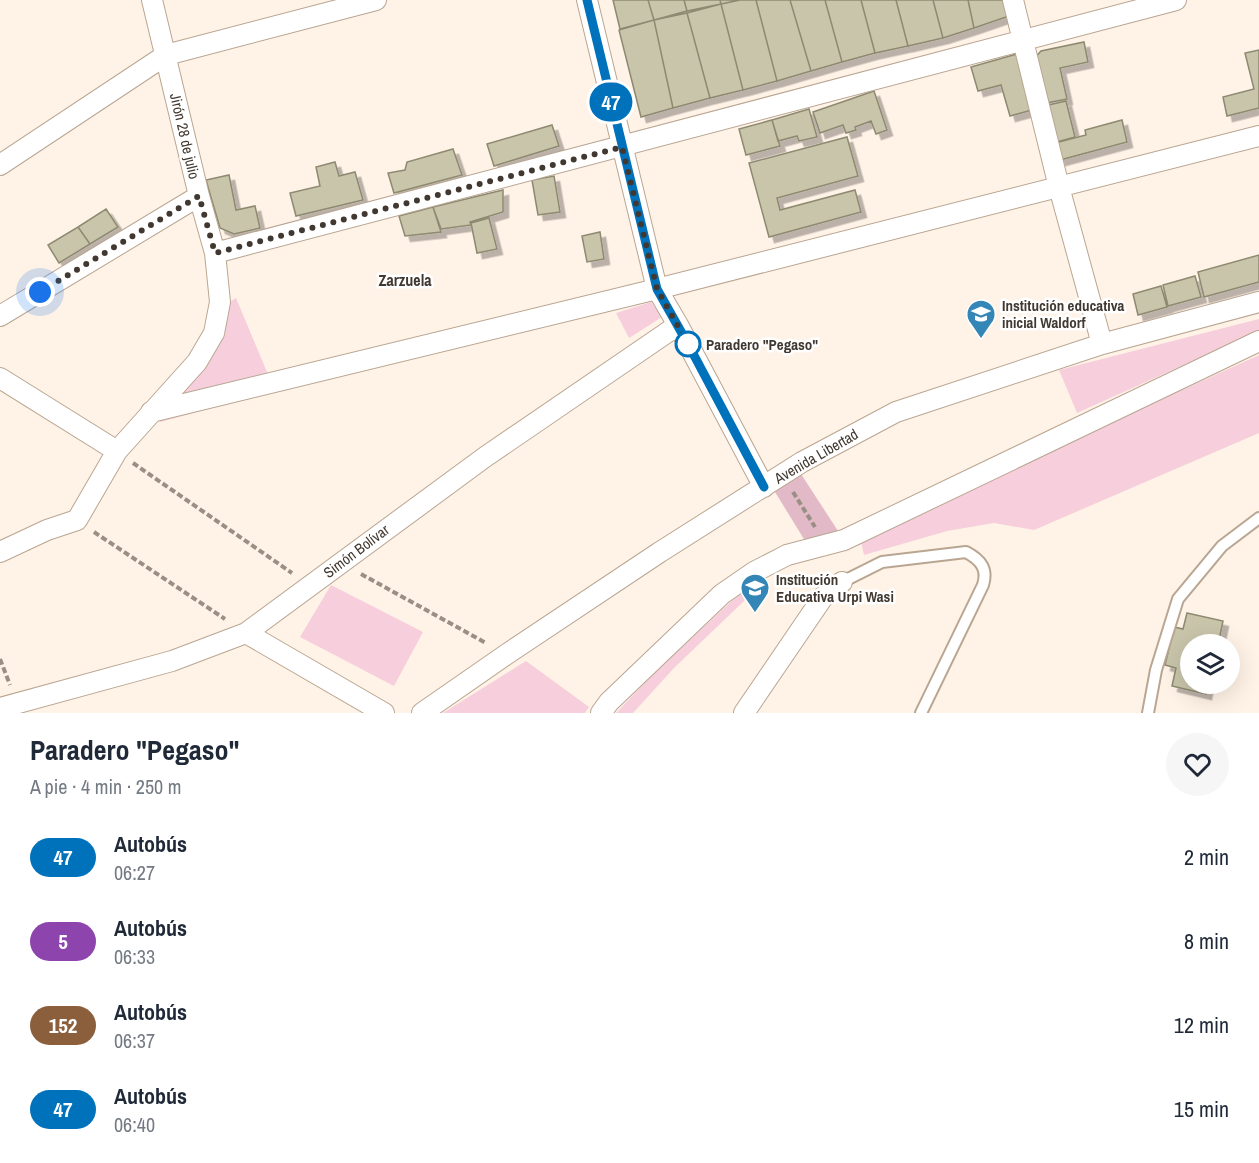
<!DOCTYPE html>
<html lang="es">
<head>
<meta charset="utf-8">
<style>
  :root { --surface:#fff; --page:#f6f6f7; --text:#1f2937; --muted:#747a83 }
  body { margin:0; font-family:"Archivo Narrow",sans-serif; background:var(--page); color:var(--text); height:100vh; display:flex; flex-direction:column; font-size:22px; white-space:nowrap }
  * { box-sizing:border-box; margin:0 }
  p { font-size:20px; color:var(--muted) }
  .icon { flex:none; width:33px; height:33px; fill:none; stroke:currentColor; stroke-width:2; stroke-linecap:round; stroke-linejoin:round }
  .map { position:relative; height:713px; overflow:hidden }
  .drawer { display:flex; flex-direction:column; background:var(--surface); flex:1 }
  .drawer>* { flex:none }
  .badge { padding:0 12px; border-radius:20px; font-size:21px; line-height:39px }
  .buttons { position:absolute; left:1180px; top:634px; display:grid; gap:12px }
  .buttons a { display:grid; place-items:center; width:60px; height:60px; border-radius:50%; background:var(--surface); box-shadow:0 6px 24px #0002; font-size:30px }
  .you { position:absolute; width:30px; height:30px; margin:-15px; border:4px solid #fff; border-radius:50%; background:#1a73e8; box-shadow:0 0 0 9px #1a73e833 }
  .map>.badge { position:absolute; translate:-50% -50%; box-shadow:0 0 0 3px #fff }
  .round { display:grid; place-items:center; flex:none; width:63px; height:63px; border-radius:32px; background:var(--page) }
  .headline { display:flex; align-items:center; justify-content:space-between; height:102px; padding:0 30px }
  h1 { font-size:28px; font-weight:700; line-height:45px }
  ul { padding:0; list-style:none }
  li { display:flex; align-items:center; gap:18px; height:84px; padding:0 30px }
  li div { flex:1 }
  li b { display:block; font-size:22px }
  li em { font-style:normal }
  li .badge { min-width:66px; font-weight:700; text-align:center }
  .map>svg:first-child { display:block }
  .green { fill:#f7cfdc }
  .forest { fill:#e2b9c6 }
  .building { fill:#c9c5ab; stroke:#8d8a71; stroke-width:1.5; filter:url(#shadow) }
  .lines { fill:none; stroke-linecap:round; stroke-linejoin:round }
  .lane-casing { stroke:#b9a692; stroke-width:14 }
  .street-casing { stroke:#b9a692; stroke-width:22 }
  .path { stroke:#998f85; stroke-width:4; stroke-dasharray:6 3; stroke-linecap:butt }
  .lane { stroke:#fff; stroke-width:10 }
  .street { stroke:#fff; stroke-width:20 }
  .line-casing { stroke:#fff; stroke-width:14 }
  .line { stroke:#0072bc; stroke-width:9 }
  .walk { stroke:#413931; stroke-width:6; stroke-dasharray:0 10.8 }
  .stop-dot { fill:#fff; stroke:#0072bc; stroke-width:3 }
  .labels { text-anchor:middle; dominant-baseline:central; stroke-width:5; stroke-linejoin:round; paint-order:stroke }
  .street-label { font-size:15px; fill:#413931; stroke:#fff }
  .poi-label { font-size:15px; font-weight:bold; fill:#413931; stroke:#fff; text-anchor:start }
  .stop-label { font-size:15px; font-weight:bold; fill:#413931; stroke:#fff; text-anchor:start }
  .neighbourhood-label { font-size:16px; font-weight:bold; fill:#413931; stroke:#fff }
</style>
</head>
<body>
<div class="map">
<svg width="1259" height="713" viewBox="0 0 1259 713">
  <defs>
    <filter id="shadow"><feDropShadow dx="5.5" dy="5.5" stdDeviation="0" flood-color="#0004"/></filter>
  </defs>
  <rect width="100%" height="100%" fill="#fff2e6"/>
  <!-- green -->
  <path class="green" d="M236,298L275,391L160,422L218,332L228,303Z
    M651,302L662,317L629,338L616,313Z
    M1259,319V331L1077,413L1059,370Z
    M1259,355V433L1034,530L994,523L947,531L864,555L860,537Z
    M752,582L744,601L674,668L633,713H616L653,674Z
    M331,585L423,632L394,686L300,637Z
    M526,661L589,707L585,713H443Z"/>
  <!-- forest -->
  <path class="forest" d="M790,457L838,531L807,544L764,474Z"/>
  <!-- building -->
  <path class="building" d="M613,0H648L654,20L620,29Z
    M648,0H684L687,11L654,20Z
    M684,0H720L721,4L687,11Z
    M720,0H740L721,4Z
    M740,0H756L777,81L743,90L721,4Z
    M756,0H790L811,71L777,81Z
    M790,0H825L842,62L811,71Z
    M825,0H861L875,53L842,62Z
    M861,0H896L908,46L875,53Z
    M896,0H933L943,38L908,46Z
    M933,0H968L974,28L943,38Z
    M968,0H1005L1009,16L974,28Z
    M721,4L743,90L710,98L687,13Z
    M687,13L710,98L673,108L654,20Z
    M654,20L673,108L641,117L619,30Z
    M1084,42L1088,62L1060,68L1067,99L1041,104L1032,61L1041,51Z
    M1259,50V108L1227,116L1223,97L1254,89L1245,53Z
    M1017,54L1032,110L1010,116L1001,85L978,91L971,67Z
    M874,91L887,130L876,134L871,121L855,127L856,130L846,133L843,125L820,133L813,112Z
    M1066,101L1075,137L1053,143L1044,106Z
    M809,109L817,137L799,141L797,136L778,141L772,120Z
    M772,120L780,146L746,155L739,129Z
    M1122,120L1127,142L1060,160L1055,143L1086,135L1085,130Z
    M552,125L559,146L494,166L487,144Z
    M847,137L858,176L777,198L780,210L855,190L861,212L769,237L749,163Z
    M453,149L462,175L394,193L388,173L405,170L407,162Z
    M335,162L339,176L355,172L363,200L296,216L290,193L320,186L316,167Z
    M229,175L236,210L255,206L260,228L234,234L220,228L206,180Z
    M554,176L560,212L538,215L532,180Z
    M503,190V212L470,222L471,225L441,229L433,207Z
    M433,207L441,232L405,236L399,216Z
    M106,209L118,227L90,244L78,227Z
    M489,218L497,249L477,253L471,223Z
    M78,227L90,244L59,263L48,245Z
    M600,232L604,259L587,262L582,236Z
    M1259,255V282L1204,297L1198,272Z
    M1195,276L1201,297L1168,306L1163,285Z
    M1161,286L1167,307L1138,315L1133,294Z
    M1187,613L1223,621L1218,645H1191V684H1208L1206,694L1172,686L1176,668L1165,665L1174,627L1183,629Z"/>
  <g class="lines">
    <!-- lane casing -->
    <g class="lane-casing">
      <path id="lane" d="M842,582L882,562L966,552C981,560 988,569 983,585L921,713
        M1148,713L1156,670L1178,599L1222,546L1259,518"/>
    </g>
    <!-- street casing -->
    <g class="street-casing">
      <path id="street" d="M587,0L657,289L678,325L764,487
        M1013,0L1059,187L1102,344
        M0,165L166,55L376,0
        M215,253L1176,0
        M0,316L199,196
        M0,378L117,451
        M151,412L657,289L1259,136
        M0,552L47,530L77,520L117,451L197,362L214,333L220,302L215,253L199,196L152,0
        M246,633L384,713
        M0,708L172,661L246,633L485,457L678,325
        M422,713L507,654L660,552L802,462L896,412L1102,344L1259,302
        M601,713L609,702L722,594L754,572L787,555L844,540L1259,341
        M744,713L823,597L842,582"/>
    </g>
    <!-- path -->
    <path class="path" d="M133,463L292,573
      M793,492L815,527
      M94,532L225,619
      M361,574L486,643
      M0,659L10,685"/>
    <!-- lane -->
    <use href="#lane" class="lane"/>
    <!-- street -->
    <use href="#street" class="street"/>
  </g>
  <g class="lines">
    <!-- line casing -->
    <g class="line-casing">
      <path id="line" d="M587,0L657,289L688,344L764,487"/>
    </g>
    <!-- line -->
    <use href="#line" class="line"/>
    <!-- walk -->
    <path class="walk" d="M40,292L199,196L215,253L622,147L657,289L688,344"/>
  </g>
  <!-- icons -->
  <defs>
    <g id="school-pin" transform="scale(1.5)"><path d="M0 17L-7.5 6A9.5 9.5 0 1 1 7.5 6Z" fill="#3386b6" stroke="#fff"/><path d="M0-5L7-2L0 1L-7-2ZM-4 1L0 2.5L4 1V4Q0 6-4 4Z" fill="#fff"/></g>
  </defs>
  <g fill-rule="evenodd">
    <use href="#school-pin" x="981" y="314"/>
    <use href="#school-pin" x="755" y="588"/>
  </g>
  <!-- markers -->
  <circle class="stop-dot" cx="688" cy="344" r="12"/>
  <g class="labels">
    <!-- street labels -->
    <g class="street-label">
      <text transform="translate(185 136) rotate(77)">Jirón 28 de julio</text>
      <text transform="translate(816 456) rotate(-30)">Avenida Libertad</text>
      <text transform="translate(356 551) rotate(-37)">Simón Bolívar</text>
    </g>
    <!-- poi labels -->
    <g class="poi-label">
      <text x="1002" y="305">Institución educativa<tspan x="1002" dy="17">inicial Waldorf</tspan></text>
      <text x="776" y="579">Institución<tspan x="776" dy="17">Educativa Urpi Wasi</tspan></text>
    </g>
    <!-- stop labels -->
    <g class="stop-label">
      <text x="706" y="344">Paradero "Pegaso"</text>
    </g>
    <!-- neighbourhood labels -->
    <g class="neighbourhood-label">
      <text x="405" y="280">Zarzuela</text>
    </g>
  </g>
</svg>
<div class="buttons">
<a><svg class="icon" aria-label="layers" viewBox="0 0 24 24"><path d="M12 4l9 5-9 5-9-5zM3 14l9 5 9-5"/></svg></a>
</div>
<div class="you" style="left:40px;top:292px"></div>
<b class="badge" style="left:611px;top:102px;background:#0072bc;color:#fff">47</b>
</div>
<section class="drawer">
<div class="headline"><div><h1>Paradero &quot;Pegaso&quot;</h1><p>A pie · 4 min · 250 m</p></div><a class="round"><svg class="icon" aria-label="heart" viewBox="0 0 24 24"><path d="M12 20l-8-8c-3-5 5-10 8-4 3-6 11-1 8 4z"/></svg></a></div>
<ul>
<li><span class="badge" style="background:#0072bc;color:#fff">47</span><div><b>Autobús</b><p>06:27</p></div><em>2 min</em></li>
<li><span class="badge" style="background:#8e44ad;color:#fff">5</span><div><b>Autobús</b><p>06:33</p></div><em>8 min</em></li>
<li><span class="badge" style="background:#8b5e3c;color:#fff">152</span><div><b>Autobús</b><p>06:37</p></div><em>12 min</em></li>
<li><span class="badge" style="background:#0072bc;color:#fff">47</span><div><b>Autobús</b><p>06:40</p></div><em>15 min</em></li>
</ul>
</section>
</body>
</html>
